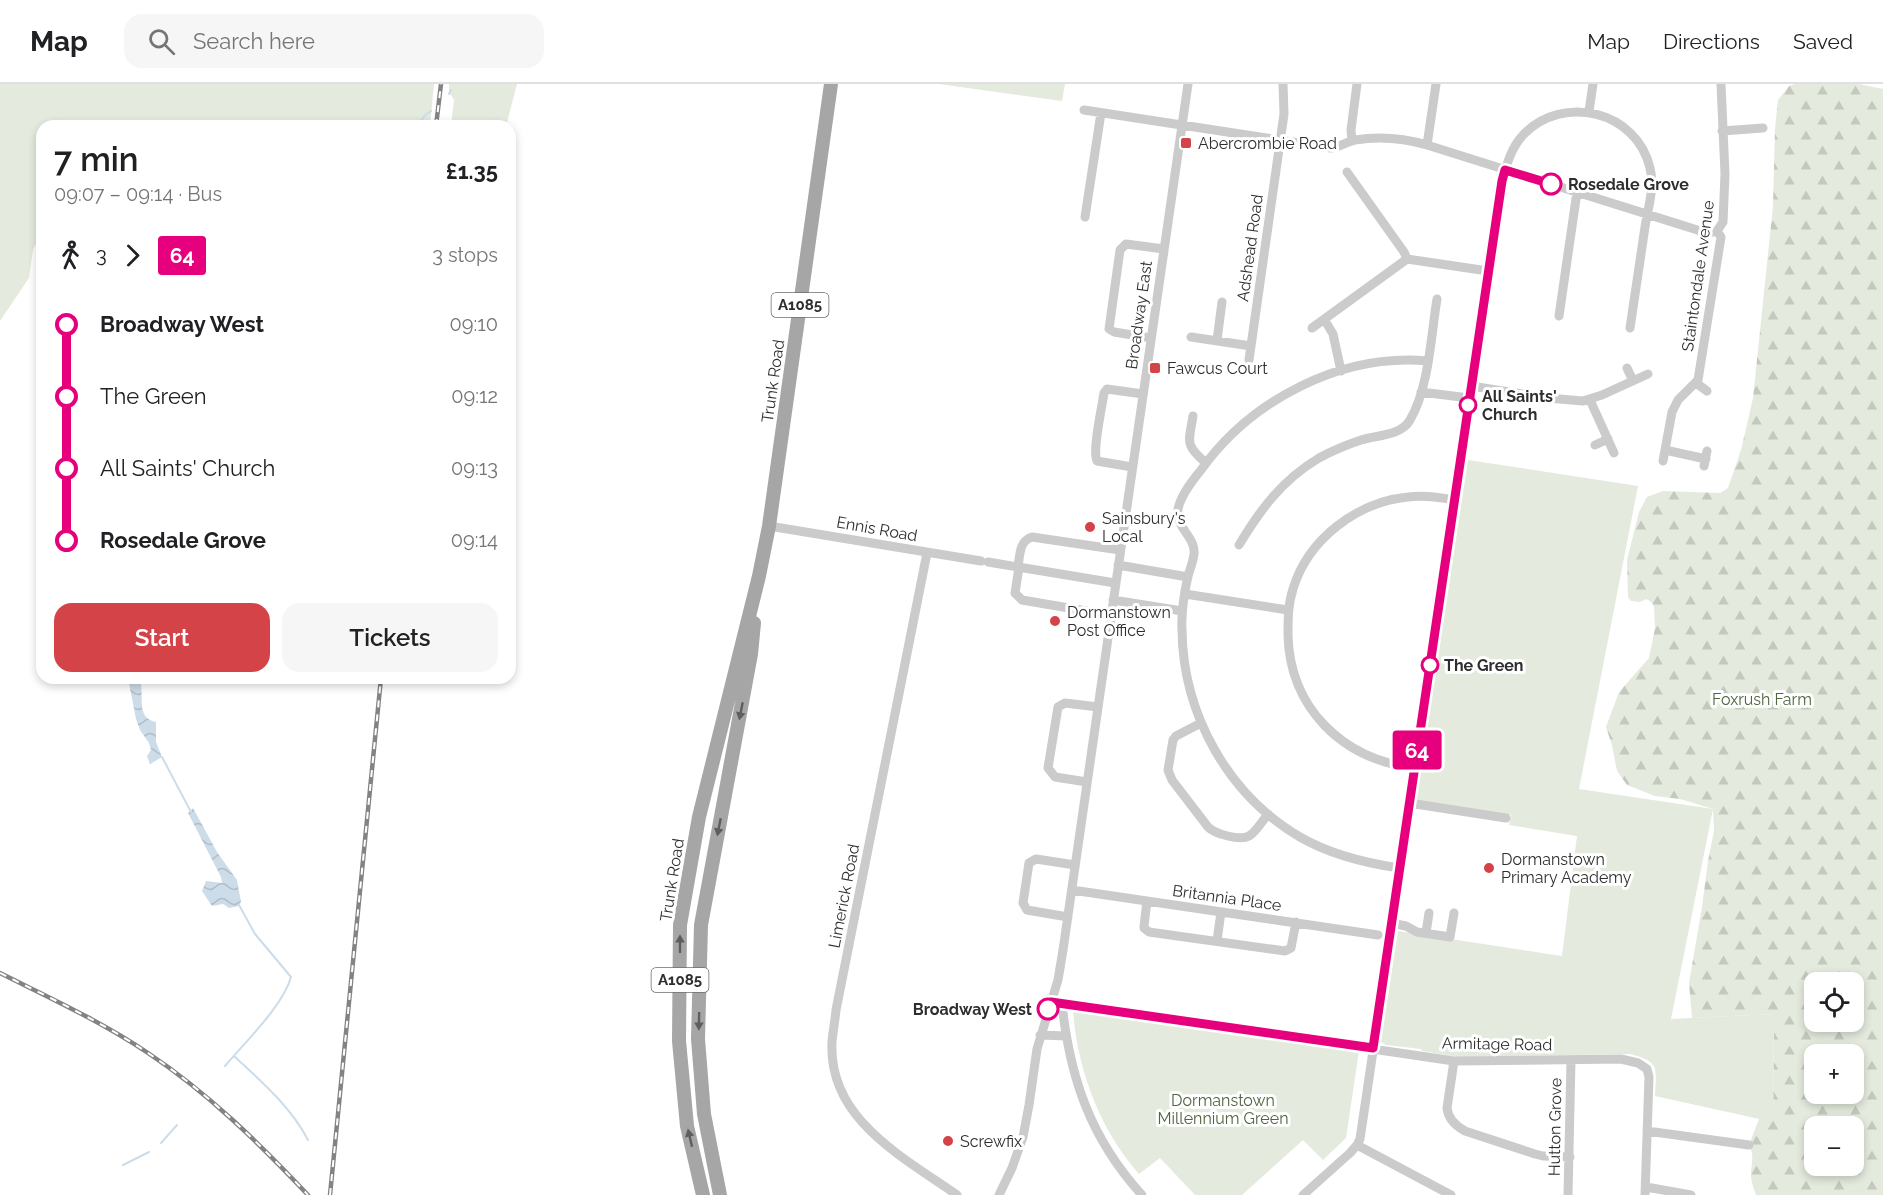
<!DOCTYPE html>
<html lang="en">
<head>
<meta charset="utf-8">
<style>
  :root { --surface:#fff; --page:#f6f6f6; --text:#202124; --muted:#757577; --line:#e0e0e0; --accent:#d34348 }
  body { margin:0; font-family:Raleway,sans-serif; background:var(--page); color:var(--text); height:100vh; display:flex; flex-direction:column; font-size:22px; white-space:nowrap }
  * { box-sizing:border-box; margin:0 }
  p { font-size:20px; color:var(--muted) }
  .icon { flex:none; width:33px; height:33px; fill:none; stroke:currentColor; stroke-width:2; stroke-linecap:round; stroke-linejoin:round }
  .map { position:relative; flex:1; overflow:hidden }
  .details { position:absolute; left:36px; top:36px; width:480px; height:564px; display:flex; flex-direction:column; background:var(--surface); border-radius:18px; box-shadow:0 3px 9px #0003 }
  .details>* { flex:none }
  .badge { padding:0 12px; border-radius:4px; font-size:21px; line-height:39px }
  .buttons { position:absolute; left:1804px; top:888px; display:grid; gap:12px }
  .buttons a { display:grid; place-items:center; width:60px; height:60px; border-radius:12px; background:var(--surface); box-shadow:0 3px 9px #0003; font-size:30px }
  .map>.badge { position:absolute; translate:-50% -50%; box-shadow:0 0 0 3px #fff }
  .legs { display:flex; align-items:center; gap:9px; height:66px; padding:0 18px; font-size:20px }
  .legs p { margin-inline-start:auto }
  .summary { display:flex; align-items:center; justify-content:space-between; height:102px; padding:0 18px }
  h1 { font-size:33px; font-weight:600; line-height:45px }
  .primary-button { display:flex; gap:12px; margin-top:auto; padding:12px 18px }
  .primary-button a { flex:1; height:69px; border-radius:18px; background:var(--accent); color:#fff; font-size:24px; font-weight:600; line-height:69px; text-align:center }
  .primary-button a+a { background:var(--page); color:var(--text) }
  ul { padding:0 18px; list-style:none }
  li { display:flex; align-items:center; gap:21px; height:72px; font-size:22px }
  li i { display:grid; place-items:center; width:9px; height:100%; margin:0 8px; background:currentColor }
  li i::after { content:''; width:15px; height:15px; margin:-8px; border:4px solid; border-radius:50%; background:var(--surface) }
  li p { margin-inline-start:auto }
  li:first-child i { background:linear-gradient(#0000 50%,currentColor 0) }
  li:last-child i { background:linear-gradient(currentColor 50%,#0000 0) }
  header { display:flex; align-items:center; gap:36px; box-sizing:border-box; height:84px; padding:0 30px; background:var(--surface); border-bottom:2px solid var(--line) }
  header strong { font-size:28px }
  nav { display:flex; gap:33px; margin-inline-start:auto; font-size:21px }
  .search { width:420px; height:54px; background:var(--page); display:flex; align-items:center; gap:15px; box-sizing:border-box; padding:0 21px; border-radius:18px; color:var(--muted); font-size:22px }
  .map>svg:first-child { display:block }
  .forest { fill:url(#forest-firs); fill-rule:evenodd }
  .green { fill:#e4eadd }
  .water { fill:url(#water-waves) }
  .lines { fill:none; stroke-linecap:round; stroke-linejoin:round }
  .stream { stroke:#ccdce8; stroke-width:2 }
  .street { stroke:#cbcbcb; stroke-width:9 }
  .primary { stroke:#a6a6a6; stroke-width:14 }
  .rail-casing { stroke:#838383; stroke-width:4.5 }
  .rail { stroke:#fff; stroke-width:2; stroke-dasharray:7; stroke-linecap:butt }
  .oneway { fill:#5e5e5e }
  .line-1-casing { stroke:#fff; stroke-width:14 }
  .line-1 { stroke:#e6007e; stroke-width:9 }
  .poi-dot { fill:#d34348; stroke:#fff; stroke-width:2 }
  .stop-1-dot { fill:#fff; stroke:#e6007e; stroke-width:3 }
  .labels { text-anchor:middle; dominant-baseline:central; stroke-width:6; stroke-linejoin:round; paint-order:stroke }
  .shield { fill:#fff; stroke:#6d6d6d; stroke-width:1.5 }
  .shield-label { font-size:15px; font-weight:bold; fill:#2e2e2e }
  .poi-label { font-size:16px; fill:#2e2e2e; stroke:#fff; text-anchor:start }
  .stop-label { font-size:16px; font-weight:bold; fill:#2e2e2e; stroke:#fff; text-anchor:start }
  .street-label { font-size:16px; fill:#2e2e2e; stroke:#fff }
  .park-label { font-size:16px; fill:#506540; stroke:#fff }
</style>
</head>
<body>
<header>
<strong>Map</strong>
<div class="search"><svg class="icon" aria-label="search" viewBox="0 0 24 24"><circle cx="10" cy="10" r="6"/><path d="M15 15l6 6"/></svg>Search here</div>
<nav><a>Map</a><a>Directions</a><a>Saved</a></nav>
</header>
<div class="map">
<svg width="1883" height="1111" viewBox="0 0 1883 1111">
  <defs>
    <pattern id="forest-firs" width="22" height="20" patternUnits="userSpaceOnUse" patternTransform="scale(1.5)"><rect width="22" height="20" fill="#e4eadd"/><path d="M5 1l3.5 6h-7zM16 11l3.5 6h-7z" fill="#c4c9be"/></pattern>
    <pattern id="water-waves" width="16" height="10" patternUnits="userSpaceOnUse" patternTransform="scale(1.5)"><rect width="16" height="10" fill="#ccdce8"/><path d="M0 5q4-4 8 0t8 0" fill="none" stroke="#b0bdc7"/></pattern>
  </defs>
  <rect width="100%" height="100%" fill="#fff"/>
  <!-- forest -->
  <path class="forest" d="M1795,0H1859L1883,5V1111H1756C1754,1105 1751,1098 1751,1091C1751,1080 1755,1072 1749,1061L1759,1035L1773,1037L1774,930L1692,934L1689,899L1702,823L1708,777L1714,747L1713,725L1680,715L1655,712L1627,701L1617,687L1612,661L1606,643L1619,608L1649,574L1655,544L1654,522L1650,517L1646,515L1640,518L1631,517L1628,513L1627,476L1639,428L1647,413L1663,407L1720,409L1728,404L1741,366L1753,314L1773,122L1775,45L1778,16L1789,2ZM1815,898H1854V938H1815ZM1815,970H1854V1010H1815ZM1815,1042H1854V1082H1815Z"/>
  <!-- green -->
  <path class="green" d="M0,0H434L430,42H42V147L33,166L29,194L0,237Z
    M449,0H517L506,42H451L454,16L449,8Z
    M939,0H1065L1062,17Z
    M1468,376L1638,402L1579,705L1713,725L1671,935L1774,930L1773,1038L1655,1012C1656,984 1661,978 1630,970L1458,973L1422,967L1421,965L1386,961L1381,958L1398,847L1562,872L1577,752L1509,741L1511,731L1416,718Z
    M1073,926L1359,967L1346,1054L1323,1076L1303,1056L1242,1111H1195L1160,1074L1139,1090C1100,1046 1077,985 1073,926Z"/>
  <!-- water -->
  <path class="water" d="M128,594H139C146,609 134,634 156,638V658L162,673L150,680L147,672L151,666L149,659L140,646L136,635Z
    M193,724L217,768L237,796L241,818L239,822L229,824L223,820L212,822L202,807L206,797L222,799L221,793L188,729Z"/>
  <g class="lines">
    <!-- stream -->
    <path class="stream" d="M449,10L451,6
      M418,42L425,31L431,27
      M162,673L191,728
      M234,972C261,997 291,1023 308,1056
      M225,982C245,958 283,922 291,893L255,850L239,821
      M161,1059L177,1041
      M123,1081L149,1068"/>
    <!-- street -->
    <path class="street" d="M1084,26L1331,64C1340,63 1346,58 1355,56C1380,52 1403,54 1427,61L1707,149L1717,147
      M1589,27L1593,0
      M1722,47L1763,44
      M1352,57L1351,46L1357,0
      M1427,61L1436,0
      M1347,88L1404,168L1407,175
      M1085,133L1101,29
      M1717,147L1723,138L1725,90L1721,0
      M1559,232L1577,108
      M1324,235L1333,250L1341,287
      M1312,244L1407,175L1488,187
      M1191,253L1251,262
      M1151,254L1114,248L1109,245L1120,166L1126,160L1164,165
      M1217,256L1222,218
      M1249,276L1284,30L1283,0
      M1627,284L1633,297
      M1696,299L1707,307
      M1471,302L1548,314L1583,317L1602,311L1648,290
      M1421,308L1469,314
      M1590,316L1614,369
      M1193,332C1189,358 1184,360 1206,379
      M1595,361L1608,355
      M1665,366L1706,375
      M1663,377L1672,328L1678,316L1698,296L1721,153L1717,147
      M1704,382L1707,367
      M1132,383L1097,377C1092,367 1102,323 1104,309L1107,305L1143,310
      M769,442L981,477
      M1239,461C1260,426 1282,396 1319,374C1332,367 1346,361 1361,356C1377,351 1401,352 1410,336C1429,304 1431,251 1437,215
      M927,469L836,926C835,937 833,947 832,958C828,1035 903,1073 957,1111
      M988,478L1115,499
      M1118,481L1188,493
      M1018,483C1020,471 1019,457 1032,453L1120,466
      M1019,483L1015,509L1022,516L1110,531
      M1185,510L1288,526
      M1113,516L1182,527
      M1201,639L1176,652L1173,656L1168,686L1172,696L1208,743C1215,750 1240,757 1249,752C1256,748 1263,736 1268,730
      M1414,684C1342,675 1290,624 1288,551C1288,535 1288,520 1293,505C1308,455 1357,418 1408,413C1424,411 1439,413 1454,416
      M1087,698L1055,693L1048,684L1058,623L1065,619L1098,623
      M1409,719L1506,734
      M1399,784C1365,779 1331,771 1300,753C1228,711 1183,630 1182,546C1181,528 1184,510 1188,492C1190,485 1193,478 1194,470C1196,453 1175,444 1178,425C1181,411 1192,397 1201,386C1251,316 1341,269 1428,277
      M1072,806L1378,851
      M1147,817L1144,842V844L1149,848L1285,867L1291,864L1296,838
      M1068,833L1027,826L1023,819L1029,779L1036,775L1075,781
      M1391,839L1406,842L1417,848L1450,853L1454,829
      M1426,849L1429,829
      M1217,857L1221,828
      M1051,918L1454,977L1621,975L1638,979L1647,985L1649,993L1645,1111
      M1062,920C1070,995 1091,1055 1142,1111
      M1040,951L1066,952
      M1454,977L1447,1024C1448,1035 1456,1042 1465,1047L1535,1070L1543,1072L1570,1073
      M1647,1047L1749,1061
      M1357,1061L1451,1111
      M1646,1103L1691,1111
      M999,1111L1012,1084L1023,1053L1029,1021L1037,965L1058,896L1063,866L1188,0
      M1303,1111L1350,1069L1357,1061L1360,1055L1502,97C1507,80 1511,64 1523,51C1563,9 1637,27 1650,84C1655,103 1648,124 1645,143C1640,177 1635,210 1630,244
      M1568,1111L1571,976"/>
    <!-- primary -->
    <path class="primary" d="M703,1111L687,1042L679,957L680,841L699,733L759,492L769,442L831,0
      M720,1111L704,1030L698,955L701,841L751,570L754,539"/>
    <!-- rail casing -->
    <g class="rail-casing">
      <path id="rail" d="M436,42L441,0
        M0,889C50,914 102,938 148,969C208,1009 259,1059 308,1111
        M330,1111L381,594"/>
    </g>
    <!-- rail -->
    <use href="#rail" class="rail"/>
  </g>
  <!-- one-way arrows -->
  <defs><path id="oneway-solid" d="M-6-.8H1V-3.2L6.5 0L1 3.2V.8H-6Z" transform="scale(1.5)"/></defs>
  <g class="oneway">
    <use href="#oneway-solid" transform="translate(741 627) rotate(101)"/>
    <use href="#oneway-solid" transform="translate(719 743) rotate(101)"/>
    <use href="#oneway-solid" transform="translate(680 860) rotate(-90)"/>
    <use href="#oneway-solid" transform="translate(699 937) rotate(91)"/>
    <use href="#oneway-solid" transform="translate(690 1054) rotate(-103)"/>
  </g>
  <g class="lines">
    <!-- line-1 casing -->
    <g class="line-1-casing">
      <path id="line-1" d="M1048,925L1051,918L1373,964L1502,97L1505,86L1551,100"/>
    </g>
    <!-- line-1 -->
    <use href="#line-1" class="line-1"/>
  </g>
  <!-- markers -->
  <g class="poi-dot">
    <rect x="1180" y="53" width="12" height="12" rx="3"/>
    <rect x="1149" y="278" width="12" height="12" rx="3"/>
    <circle cx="1090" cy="443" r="6"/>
    <circle cx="1055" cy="537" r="6"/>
    <circle cx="1489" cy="784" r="6"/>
    <circle cx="948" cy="1057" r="6"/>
  </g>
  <g class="stop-1-dot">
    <circle cx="1551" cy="100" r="10"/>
    <circle cx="1468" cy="321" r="8"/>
    <circle cx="1430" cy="581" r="8"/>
    <circle cx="1048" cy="925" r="10"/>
  </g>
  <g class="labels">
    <!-- shield labels -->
    <g class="shield">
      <rect x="771.5" y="209" width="57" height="24" rx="4.5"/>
      <rect x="651.5" y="884" width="57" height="24" rx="4.5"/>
    </g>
    <g class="shield-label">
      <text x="800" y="221">A1085</text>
      <text x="680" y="896">A1085</text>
    </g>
    <!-- poi labels -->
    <g class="poi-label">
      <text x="1198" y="59">Abercrombie Road</text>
      <text x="1167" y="284">Fawcus Court</text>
      <text x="1102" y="434">Sainsbury's<tspan x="1102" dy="18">Local</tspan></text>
      <text x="1067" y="528">Dormanstown<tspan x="1067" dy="18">Post Office</tspan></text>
      <text x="1501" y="775">Dormanstown<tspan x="1501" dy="18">Primary Academy</tspan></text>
      <text x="960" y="1057">Screwfix</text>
    </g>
    <!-- stop labels -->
    <g class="stop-label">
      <text x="1568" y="100">Rosedale Grove</text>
      <text x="1482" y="312">All Saints'<tspan x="1482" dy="18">Church</tspan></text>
      <text x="1444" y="581">The Green</text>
      <text x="1032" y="925" text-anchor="end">Broadway West</text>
    </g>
    <!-- street labels -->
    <g class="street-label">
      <text transform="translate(1250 164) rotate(-82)">Adshead Road</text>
      <text transform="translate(1698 192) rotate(-82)">Staintondale Avenue</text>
      <text transform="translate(1139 231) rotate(-82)">Broadway East</text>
      <text transform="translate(773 297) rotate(-82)">Trunk Road</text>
      <text transform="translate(877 445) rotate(10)">Ennis Road</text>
      <text transform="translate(672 796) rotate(-81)">Trunk Road</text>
      <text transform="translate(844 812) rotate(-79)">Limerick Road</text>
      <text transform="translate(1227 814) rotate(8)">Britannia Place</text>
      <text transform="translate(1497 960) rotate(1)">Armitage Road</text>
      <text transform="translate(1555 1043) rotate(-89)">Hutton Grove</text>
    </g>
    <!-- park labels -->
    <g class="park-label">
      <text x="1762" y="615">Foxrush Farm</text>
      <text x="1223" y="1016">Dormanstown<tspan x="1223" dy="18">Millennium Green</tspan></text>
    </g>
  </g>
</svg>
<div class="buttons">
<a><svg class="icon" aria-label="locate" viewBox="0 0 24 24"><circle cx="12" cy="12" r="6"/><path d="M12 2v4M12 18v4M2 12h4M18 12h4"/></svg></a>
<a>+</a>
<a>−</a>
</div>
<b class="badge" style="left:1417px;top:666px;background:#e6007e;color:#fff">64</b>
<section class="details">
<div class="summary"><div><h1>7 min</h1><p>09:07 – 09:14 · Bus</p></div><b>£1.35</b></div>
<div class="legs"><svg class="icon" aria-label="walk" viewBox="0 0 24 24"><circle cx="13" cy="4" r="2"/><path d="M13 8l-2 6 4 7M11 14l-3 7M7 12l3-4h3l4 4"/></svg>3<svg class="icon" aria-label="forward" viewBox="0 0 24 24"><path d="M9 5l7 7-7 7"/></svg><b class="badge" style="background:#e6007e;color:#fff">64</b><p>3 stops</p></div>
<ul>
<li><i style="color:#e6007e"></i><b>Broadway West</b><p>09:10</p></li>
<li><i style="color:#e6007e"></i><span>The Green</span><p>09:12</p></li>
<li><i style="color:#e6007e"></i><span>All Saints' Church</span><p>09:13</p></li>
<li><i style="color:#e6007e"></i><b>Rosedale Grove</b><p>09:14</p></li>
</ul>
<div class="primary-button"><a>Start</a><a>Tickets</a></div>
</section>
</div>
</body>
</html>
